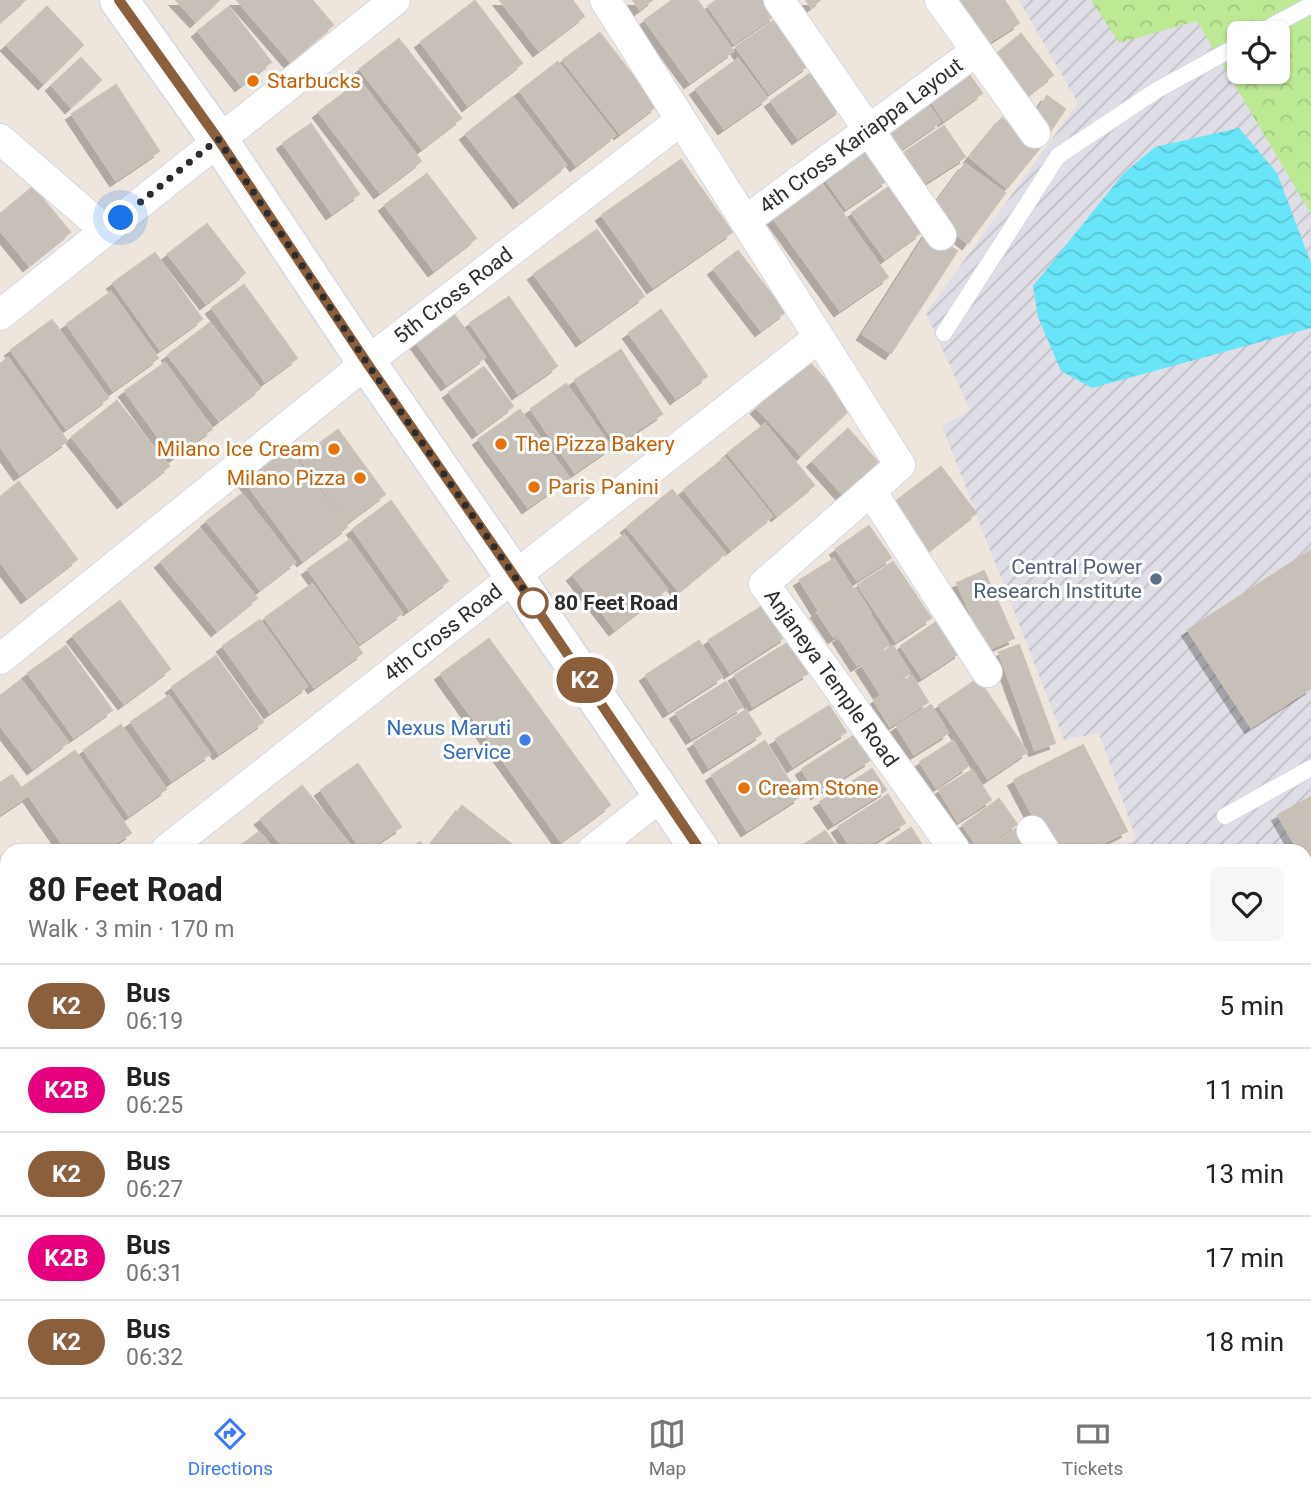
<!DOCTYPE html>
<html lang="en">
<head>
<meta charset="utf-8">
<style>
  :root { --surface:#fff; --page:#f6f6f6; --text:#222; --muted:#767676; --line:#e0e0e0; --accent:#3978ff }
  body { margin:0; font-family:Roboto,sans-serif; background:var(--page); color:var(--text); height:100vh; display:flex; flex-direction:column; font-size:26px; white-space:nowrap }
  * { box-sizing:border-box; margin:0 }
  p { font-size:23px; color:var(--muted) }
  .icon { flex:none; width:38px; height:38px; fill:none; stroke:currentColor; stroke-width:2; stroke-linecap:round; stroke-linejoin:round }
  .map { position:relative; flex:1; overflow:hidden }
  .details { position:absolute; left:0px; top:844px; width:1312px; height:555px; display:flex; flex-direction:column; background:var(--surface); border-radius:21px 21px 0 0; box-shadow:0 2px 5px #0004 }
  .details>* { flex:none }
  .badge { padding:0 14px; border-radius:23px; font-size:24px; line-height:46px }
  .fabs { position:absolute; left:1227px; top:21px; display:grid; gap:14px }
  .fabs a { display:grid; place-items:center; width:63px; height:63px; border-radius:10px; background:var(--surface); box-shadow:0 2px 5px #0004; font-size:35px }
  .you { position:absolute; width:35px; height:35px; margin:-18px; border:5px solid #fff; border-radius:50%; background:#1a73e8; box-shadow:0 0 0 10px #1a73e833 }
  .map>.badge { position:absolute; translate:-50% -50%; box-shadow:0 0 0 4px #fff }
  .round { display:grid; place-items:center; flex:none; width:74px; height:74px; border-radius:10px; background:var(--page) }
  .summary { display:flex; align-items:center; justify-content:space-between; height:119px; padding:0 28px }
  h1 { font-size:33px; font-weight:700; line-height:52px }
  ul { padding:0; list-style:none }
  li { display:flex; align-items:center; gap:21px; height:84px; padding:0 28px; border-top:2px solid var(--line) }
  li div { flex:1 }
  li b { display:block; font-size:26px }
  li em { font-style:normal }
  li .badge { min-width:77px; font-weight:700; text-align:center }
  .tabs { display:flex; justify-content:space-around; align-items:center; height:98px; border-top:2px solid var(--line); background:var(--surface); font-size:19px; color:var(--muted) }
  .tabs a { display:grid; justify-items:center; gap:4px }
  .tabs .on { color:var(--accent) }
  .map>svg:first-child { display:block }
  .industrial { fill:url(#industrial-furrows); fill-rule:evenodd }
  .forest { fill:url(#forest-crowns); fill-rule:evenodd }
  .water { fill:url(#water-waves) }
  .building { fill:#c6c0b8; stroke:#cac0b6; stroke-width:2; filter:url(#shadow) }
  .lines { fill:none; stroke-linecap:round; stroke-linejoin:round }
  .lane-casing { stroke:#d2d8e5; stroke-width:18 }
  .street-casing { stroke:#d2d8e5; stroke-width:32 }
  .secondary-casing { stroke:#d2d8e5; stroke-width:41 }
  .lane { stroke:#fff; stroke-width:16 }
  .street { stroke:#fff; stroke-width:30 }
  .secondary { stroke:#fff; stroke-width:38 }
  .line-casing { stroke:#fff; stroke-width:16 }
  .line { stroke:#8b5e3c; stroke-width:10 }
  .walk { stroke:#2c2c2c; stroke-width:7; stroke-dasharray:0 12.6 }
  .food-dot { fill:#e8710a; stroke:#fff; stroke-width:2.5 }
  .service-dot { fill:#5c6f8a; stroke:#fff; stroke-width:2.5 }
  .stop-dot { fill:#fff; stroke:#8b5e3c; stroke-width:3.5 }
  .shop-dot { fill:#3f7fe0; stroke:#fff; stroke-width:2.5 }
  .labels { text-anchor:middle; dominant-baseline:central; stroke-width:6; stroke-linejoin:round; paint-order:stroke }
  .food-label { font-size:21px; fill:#c56008; stroke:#fff; text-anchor:start }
  .street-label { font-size:21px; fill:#2c2c2c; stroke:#fff }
  .service-label { font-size:21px; fill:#4e5e75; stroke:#fff; text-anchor:end }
  .stop-label { font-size:21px; font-weight:bold; fill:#2c2c2c; stroke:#fff; text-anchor:start }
  .shop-label { font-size:21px; fill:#366cbe; stroke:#fff; text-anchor:end }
</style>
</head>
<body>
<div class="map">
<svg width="1311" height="1397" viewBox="0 0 1311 1397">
  <defs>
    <pattern id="industrial-furrows" width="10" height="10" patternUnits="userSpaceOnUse" patternTransform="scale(1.75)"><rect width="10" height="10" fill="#dfdee6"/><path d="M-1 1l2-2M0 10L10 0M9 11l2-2" fill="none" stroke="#c0bfc5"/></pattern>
    <pattern id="forest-crowns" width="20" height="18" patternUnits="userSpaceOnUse" patternTransform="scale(1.75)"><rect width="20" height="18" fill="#bde995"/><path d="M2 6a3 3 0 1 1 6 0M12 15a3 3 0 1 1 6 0" fill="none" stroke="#a3c881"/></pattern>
    <pattern id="water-waves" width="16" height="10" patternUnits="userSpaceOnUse" patternTransform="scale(1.75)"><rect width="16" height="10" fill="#68e5f8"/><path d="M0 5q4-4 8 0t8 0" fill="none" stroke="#5ac5d5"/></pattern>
    <filter id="shadow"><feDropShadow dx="-6" dy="6" stdDeviation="0" flood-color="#0004"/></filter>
  </defs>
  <rect width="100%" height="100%" fill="#eee5dd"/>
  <!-- industrial -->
  <path class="industrial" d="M1019,0H1311V1145L1306,1149V850H1113L1136,839L1099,733L1064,740L942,426L970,410L926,313L1078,103ZM1239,33H1278V72H1239Z"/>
  <!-- forest -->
  <path class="forest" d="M1091,0H1311V214L1197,21L1119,43ZM1239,33H1278V72H1239Z"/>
  <!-- water -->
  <path class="water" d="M1239,128L1277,173L1311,263V328L1092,388L1061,371L1038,317L1033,286L1123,174L1155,147Z"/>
  <!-- building -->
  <path class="building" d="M0,0H25L0,22Z
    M176,0H219L196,21Z
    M237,0H312L333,25L290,61Z
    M500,0H572L584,16L539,50Z
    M633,0H652L640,9Z
    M673,0H697L733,51L690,82L645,20Z
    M717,0H764L775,15L734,43L708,6Z
    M806,0H820L811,7Z
    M957,0H1004L1019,23L983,46Z
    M475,1L522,63L468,105L421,42Z
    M47,7L83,45L44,83L7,45Z
    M229,7L271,62L241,85L198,31Z
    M775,20L808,65L769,93L736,47Z
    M600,33L656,106L620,133L563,60Z
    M1021,34L1053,75L1020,101L988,61Z
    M399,39L461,118L422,148L360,69Z
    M81,58L101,80L71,107L52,85Z
    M738,59L767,98L724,128L696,89Z
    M558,62L615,135L576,165L520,91Z
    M964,67L982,93L944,120L926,93Z
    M814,71L841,108L798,138L771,101Z
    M360,81L421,161L380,192L319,112Z
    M116,85L159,151L116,180L72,114Z
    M922,96L940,122L902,148L884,121Z
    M1047,96L1065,109L1047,136L1029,124Z
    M513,97L566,165L519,202L466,134Z
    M1002,118L1039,149L1007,188L970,157Z
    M311,124L359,194L332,213L283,143Z
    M944,126L965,157L926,182L905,152Z
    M859,141L887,180L846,208L819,170Z
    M681,160L732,232L653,287L602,215Z
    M965,164L1005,193L968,243L929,213Z
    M427,174L476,238L434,270L385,205Z
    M820,181L888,277L840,310L772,216Z
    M33,187L70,232L29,265L0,230V214Z
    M889,187L921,232L885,258L852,213Z
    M207,224L245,273L206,303L168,254Z
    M597,230L644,296L582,340L534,274Z
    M928,232L957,251L891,353L863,334Z
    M738,251L785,312L761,330L714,269Z
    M155,253L202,319L160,349L113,283Z
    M244,285L297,358L265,381L212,308Z
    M111,292L158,358L113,390L67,324Z
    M509,297L557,366L518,393L470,323Z
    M661,310L707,376L676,398L629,333Z
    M455,316L485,357L447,384L417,343Z
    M52,320L108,398L66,428L11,350Z
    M210,323L260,388L219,420L168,355Z
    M621,350L662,414L616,444L575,380Z
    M8,358L67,441L20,474L0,446V364Z
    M808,361L851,408L801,455L757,408Z
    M165,363L212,429L173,457L125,391Z
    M484,367L513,406L478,432L449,392Z
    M566,384L611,447L575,472L531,409Z
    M117,401L169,466L123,502L72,437Z
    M520,410L569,478L528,507L479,439Z
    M765,424L814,485L777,515L728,453Z
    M848,429L882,467L847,499L813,461Z
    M338,430L385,494L347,522L300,458Z
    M288,449L347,527L303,560L245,481Z
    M725,458L772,516L731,549L684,490Z
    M941,467L976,513L927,551L891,505Z
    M19,482L77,559L27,597L0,561V497Z
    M672,490L725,553L679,591L627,527Z
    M242,494L295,562L260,589L207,521Z
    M391,501L448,581L409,609L353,529Z
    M869,526L891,558L857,580L836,549Z
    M200,529L257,598L217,630L161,562Z
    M624,535L667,589L615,629L573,575Z
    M350,540L402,613L360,643L308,569Z
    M1311,550V688L1251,727L1188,630Z
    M834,559L852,588L818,609L800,580Z
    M893,562L931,618L896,641L858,585Z
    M984,571L1014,638L987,650L957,583Z
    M312,584L362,653L314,687L265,618Z
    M855,588L871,614L834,637L817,612Z
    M120,601L170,669L124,703L73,636Z
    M766,604L786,636L730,672L709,640Z
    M871,616L889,645L857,665L839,637Z
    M260,620L307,686L270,712L223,646Z
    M938,621L960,652L922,677L901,646Z
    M489,639L610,805L561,841L441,674Z
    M699,641L722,677L669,711L646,675Z
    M789,642L808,673L753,706L735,675Z
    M1019,645L1055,743L1035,750L999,652Z
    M66,646L112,710L74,737L28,673Z
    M893,646L910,673L880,693L862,665Z
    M216,656L263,722L219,753L172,687Z
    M912,676L928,702L890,726L874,700Z
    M978,679L1027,752L988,778L939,705Z
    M21,680L68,742L33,768L0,725V696Z
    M726,682L742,707L692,738L676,713Z
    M169,696L210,754L172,780L131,722Z
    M931,705L948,733L914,754L897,726Z
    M829,706L846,732L793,766L776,739Z
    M746,710L761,734L709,767L694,743Z
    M121,725L166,789L129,815L84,750Z
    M855,735L870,760L817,793L802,769Z
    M765,741L799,797L747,830L712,775Z
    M953,741L968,766L936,787L920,762Z
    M1083,745L1127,831L1089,850H1051L1014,780Z
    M75,751L131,833L105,850H67L23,787Z
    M358,764L401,827L366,850H362L321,790Z
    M872,769L886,790L834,823L820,802Z
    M972,770L991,800L958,821L939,790Z
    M12,775L27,796L0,814V783Z
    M302,786L354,850H286L261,819Z
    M888,795L905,823L861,850H853L838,827Z
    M1311,797V873L1306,863V850H1298L1278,815Z
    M999,799L1017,824L980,849L963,825Z
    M462,806L519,850L428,849Z
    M911,828L925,850H877Z
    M1017,828L1034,850H985Z
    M825,831L839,850H796Z
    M259,832L274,850H235Z
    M420,842L426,850H408Z
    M0,871L7,880V915L0,921Z
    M0,1089L7,1097V1154L0,1161Z
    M1306,1184L1311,1192V1213L1306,1217Z
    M1311,1252V1282L1306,1285V1255Z
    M1311,1285V1335L1308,1336L1306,1330V1287Z
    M7,1388V1391H56L61,1397H0V1394Z
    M73,1391H103L96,1397H78Z
    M150,1391H217L221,1397H154Z
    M376,1391H397L401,1397H367Z
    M469,1391H499L502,1397H461Z
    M508,1391H523L514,1397Z
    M529,1391H562L566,1397H521Z
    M615,1391H660L651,1397H619Z
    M686,1391H776L767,1397H690Z
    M858,1391H936L940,1397H862Z
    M956,1391H1004L1008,1397H947Z
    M1122,1391H1194L1198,1397H1117L1116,1395Z
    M1205,1391H1242L1232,1397H1209Z
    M1269,1391H1304L1308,1397H1260Z"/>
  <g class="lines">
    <!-- lane casing -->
    <g class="lane-casing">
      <path id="lane" d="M1259,33L1311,5
        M944,333L1058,156L1157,90L1239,45
        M1225,816L1311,768"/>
    </g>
    <!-- street casing -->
    <g class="street-casing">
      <g id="street">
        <path id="s1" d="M605,0L900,465L764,584L955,850"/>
        <path d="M779,0L941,235"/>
        <path d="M940,0L1035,133"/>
        <path d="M0,139L105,230"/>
        <path id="s2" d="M745,221L976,51"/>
        <path d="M0,315L395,0"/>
        <path d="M871,491L987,672"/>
        <path id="s3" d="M0,659L385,348L681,120"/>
        <path d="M1032,831L1044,850"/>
        <path id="s4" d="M166,850L818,338"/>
        <path d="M593,850L662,795"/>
        <path d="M0,981L7,975"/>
        <path d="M0,1333L7,1327"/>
        <path d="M1306,1360L1311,1368"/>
        <path d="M424,1391L428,1397"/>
        <path d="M583,1391L587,1397"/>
        <path d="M819,1391L824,1397"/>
        <path d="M319,1397L326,1391"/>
      </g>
    </g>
    <!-- secondary casing -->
    <g class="secondary-casing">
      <path id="secondary" d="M119,0L218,139L367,363L514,576L700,850
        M1051,1391L1055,1397"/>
    </g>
    <!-- lane -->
    <use href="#lane" class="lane"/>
    <!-- street -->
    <use href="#street" class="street"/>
    <!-- secondary -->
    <use href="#secondary" class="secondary"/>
  </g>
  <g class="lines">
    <!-- line casing -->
    <g class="line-casing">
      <path id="line" d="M119,0L218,139L367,363L524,590L700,850"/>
    </g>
    <!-- line -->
    <use href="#line" class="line"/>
    <!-- walk -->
    <path class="walk" d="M121,218L218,139L367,363L533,603"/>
  </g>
  <!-- markers -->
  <g class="food-dot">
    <circle cx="253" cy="81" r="7"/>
    <circle cx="501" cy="444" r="7"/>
    <circle cx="334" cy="449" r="7"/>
    <circle cx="360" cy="478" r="7"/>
    <circle cx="534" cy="487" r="7"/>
    <circle cx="744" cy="788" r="7"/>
  </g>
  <circle class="service-dot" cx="1156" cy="579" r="7"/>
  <circle class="stop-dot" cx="533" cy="603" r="14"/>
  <circle class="shop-dot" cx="525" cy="740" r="7"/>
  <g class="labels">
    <!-- food labels -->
    <g class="food-label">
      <text x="267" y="81">Starbucks</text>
      <text x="515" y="444">The Pizza Bakery</text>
      <text x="320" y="449" text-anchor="end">Milano Ice Cream</text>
      <text x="346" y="478" text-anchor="end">Milano Pizza</text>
      <text x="548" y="487">Paris Panini</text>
      <text x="758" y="788">Cream Stone</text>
    </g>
    <!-- street labels -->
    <g class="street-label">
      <text stroke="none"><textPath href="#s2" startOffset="144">4th Cross Kariappa Layout</textPath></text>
      <text stroke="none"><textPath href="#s3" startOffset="581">5th Cross Road</textPath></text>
      <text stroke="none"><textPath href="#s4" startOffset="352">4th Cross Road</textPath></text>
      <text stroke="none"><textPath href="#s1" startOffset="847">Anjaneya Temple Road</textPath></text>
    </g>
    <!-- service labels -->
    <g class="service-label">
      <text x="1142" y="567">Central Power<tspan x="1142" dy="24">Research Institute</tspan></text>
    </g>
    <!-- stop labels -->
    <g class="stop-label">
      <text x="554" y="603">80 Feet Road</text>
    </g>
    <!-- shop labels -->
    <g class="shop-label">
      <text x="511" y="728">Nexus Maruti<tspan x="511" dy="24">Service</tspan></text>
    </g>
  </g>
</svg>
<div class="fabs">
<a><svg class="icon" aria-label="locate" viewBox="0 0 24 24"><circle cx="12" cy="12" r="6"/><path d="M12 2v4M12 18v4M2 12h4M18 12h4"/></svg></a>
</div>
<div class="you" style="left:121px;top:218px"></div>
<b class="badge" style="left:585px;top:680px;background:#8b5e3c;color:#fff">K2</b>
<section class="details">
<div class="summary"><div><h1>80 Feet Road</h1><p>Walk · 3 min · 170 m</p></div><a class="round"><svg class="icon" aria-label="heart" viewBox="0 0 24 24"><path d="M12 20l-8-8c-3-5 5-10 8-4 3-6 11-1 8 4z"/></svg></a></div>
<ul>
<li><span class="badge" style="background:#8b5e3c;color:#fff">K2</span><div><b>Bus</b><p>06:19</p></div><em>5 min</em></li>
<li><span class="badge" style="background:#e6007e;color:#fff">K2B</span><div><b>Bus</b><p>06:25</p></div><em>11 min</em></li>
<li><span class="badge" style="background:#8b5e3c;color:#fff">K2</span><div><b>Bus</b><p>06:27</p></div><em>13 min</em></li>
<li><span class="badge" style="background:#e6007e;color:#fff">K2B</span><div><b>Bus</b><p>06:31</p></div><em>17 min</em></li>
<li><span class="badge" style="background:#8b5e3c;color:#fff">K2</span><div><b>Bus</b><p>06:32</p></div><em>18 min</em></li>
</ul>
</section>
</div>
<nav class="tabs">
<a class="on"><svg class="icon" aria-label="directions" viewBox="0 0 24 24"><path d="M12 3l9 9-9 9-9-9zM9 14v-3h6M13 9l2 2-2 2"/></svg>Directions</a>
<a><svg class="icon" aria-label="map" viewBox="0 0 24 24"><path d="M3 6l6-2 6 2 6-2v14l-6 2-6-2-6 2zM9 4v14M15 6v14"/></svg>Map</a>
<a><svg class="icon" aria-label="tickets" viewBox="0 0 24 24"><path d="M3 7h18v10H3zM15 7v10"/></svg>Tickets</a>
</nav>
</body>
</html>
